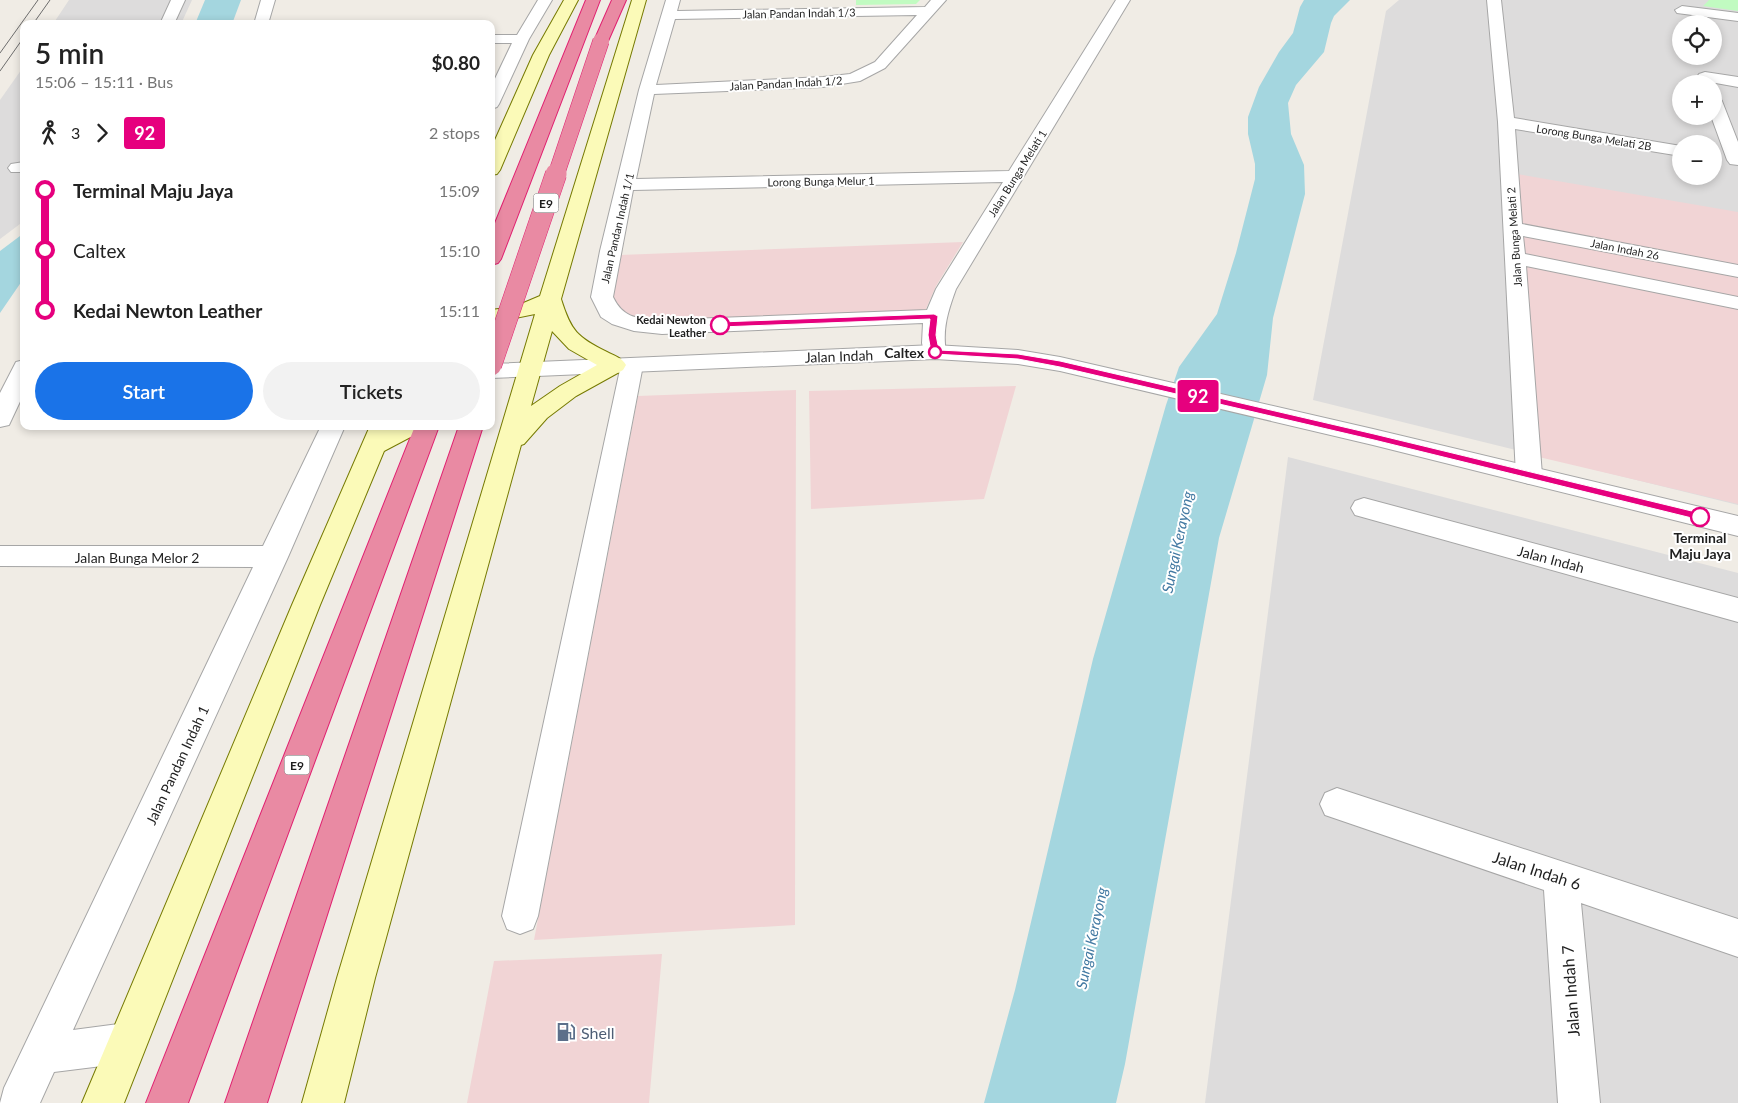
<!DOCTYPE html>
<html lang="en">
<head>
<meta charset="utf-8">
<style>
  :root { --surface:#fff; --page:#f2f2f2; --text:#222; --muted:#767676; --accent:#1a73e8 }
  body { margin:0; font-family:Lato,sans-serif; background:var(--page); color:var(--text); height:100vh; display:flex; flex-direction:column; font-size:19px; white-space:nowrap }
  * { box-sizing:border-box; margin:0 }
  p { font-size:16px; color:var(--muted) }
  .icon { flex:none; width:28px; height:28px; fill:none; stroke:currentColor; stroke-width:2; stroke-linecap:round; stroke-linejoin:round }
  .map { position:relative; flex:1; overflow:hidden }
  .sheet { position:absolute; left:20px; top:20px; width:475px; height:410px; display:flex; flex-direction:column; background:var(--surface); border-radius:10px; box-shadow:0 2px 8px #0003 }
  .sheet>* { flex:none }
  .badge { padding:0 10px; border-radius:4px; font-size:18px; line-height:32px }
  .tools { position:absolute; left:1672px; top:15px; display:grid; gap:10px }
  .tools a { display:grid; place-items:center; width:50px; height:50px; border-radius:50%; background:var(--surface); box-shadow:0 2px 8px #0003; font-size:25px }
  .map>.badge { position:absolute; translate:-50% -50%; box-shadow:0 0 0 2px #fff }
  .legs { display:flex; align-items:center; gap:8px; height:55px; padding:0 15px; font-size:16px }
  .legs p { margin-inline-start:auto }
  .overview { display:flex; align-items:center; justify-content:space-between; height:85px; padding:0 15px }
  h1 { font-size:28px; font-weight:600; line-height:38px }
  .cta { display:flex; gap:10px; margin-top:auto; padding:10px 15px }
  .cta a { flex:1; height:58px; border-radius:30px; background:var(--accent); color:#fff; font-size:20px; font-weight:600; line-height:58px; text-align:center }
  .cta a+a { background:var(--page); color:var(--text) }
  ul { padding:0 15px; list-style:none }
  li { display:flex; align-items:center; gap:18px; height:60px; font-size:19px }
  li i { display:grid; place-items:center; width:8px; height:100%; margin:0 6px; background:currentColor }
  li i::after { content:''; width:12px; height:12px; margin:-6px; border:4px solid; border-radius:50%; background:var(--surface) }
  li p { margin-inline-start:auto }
  li:first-child i { background:linear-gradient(#0000 50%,currentColor 0) }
  li:last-child i { background:linear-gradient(currentColor 50%,#0000 0) }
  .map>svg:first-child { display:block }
  .residential { fill:#dddcdc; fill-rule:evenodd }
  .commercial { fill:#f1d4d5 }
  .park { fill:#c1fbc1 }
  .water { fill:#a4d6df }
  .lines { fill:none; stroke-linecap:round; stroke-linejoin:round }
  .minor-casing { stroke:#a6a6a6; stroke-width:2 }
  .tertiary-casing { stroke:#a6a6a6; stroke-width:2 }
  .secondary-casing { stroke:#767a02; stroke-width:2 }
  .motorway-casing { stroke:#e02070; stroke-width:2 }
  .minor { fill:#fff; fill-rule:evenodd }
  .tertiary { fill:#fff; fill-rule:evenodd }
  .secondary { fill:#fbfab8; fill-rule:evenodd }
  .motorway { fill:#e98aa3; fill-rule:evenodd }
  .tram { stroke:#6d6d6d; stroke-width:1 }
  .motorway-bridge-far1-casing { stroke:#e02070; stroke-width:17; stroke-linecap:butt }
  .motorway-bridge-casing { stroke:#e02070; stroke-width:22; stroke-linecap:butt }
  .motorway-bridge-far1 { stroke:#e98aa3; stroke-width:16 }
  .motorway-bridge { stroke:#e98aa3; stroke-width:21 }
  .line-1 { fill:#e6007e; stroke:#fff }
  .stop-1-dot { fill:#fff; stroke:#e6007e; stroke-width:2.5 }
  .labels { text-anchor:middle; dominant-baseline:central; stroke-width:4; stroke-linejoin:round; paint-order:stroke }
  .far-street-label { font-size:11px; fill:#1f1f1f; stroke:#fff }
  .far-stop-label { font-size:11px; font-weight:bold; fill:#1f1f1f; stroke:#fff; text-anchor:end }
  .shield { fill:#fff; stroke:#626262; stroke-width:1 }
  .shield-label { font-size:12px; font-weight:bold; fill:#1f1f1f }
  .stop-label { font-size:14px; font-weight:bold; fill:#1f1f1f; stroke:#fff; text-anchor:end }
  .street-label { font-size:14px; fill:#1f1f1f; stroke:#fff }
  .water-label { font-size:15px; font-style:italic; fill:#4279a2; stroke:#fff }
  .near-street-label { font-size:16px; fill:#1f1f1f; stroke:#fff }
  .near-service-label { font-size:16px; fill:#4e5e75; stroke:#fff; text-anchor:start }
</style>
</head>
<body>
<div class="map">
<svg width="1738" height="1103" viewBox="0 0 1738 1103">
  <rect width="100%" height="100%" fill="#f0ece5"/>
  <!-- residential -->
  <path class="residential" d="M69,0H192L181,24H53Z
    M1399,0H1738V505L1313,400L1386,11ZM1681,24H1714V56H1681ZM1681,84H1714V116H1681ZM1681,144H1714V176H1681Z
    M24,66V221L0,239V100Z
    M1288,457L1738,573V1103H1205Z"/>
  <!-- commercial -->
  <path class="commercial" d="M1511,173L1738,212V504L1522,453Z
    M963,242L936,286L925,311L662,320L635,319L621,310L612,296L620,255Z
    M1016,386L984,499L811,509L809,391Z
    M796,390L795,925L534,940L638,396Z
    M662,954L649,1103H467L494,961Z"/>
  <!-- park -->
  <path class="park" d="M856,0H920L916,4L856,5Z
    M1709,0H1738V11L1703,6Z"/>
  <!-- water -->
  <path class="water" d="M205,0H241L232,24H195Z
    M1304,0H1350L1334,16L1331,23L1324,52L1296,85L1288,103L1291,134L1304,165L1305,194L1273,318L1267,375L1219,538L1125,1064L1116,1103H984L1015,990L1093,659L1166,405L1179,367L1217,314L1236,253L1255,179V164L1248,134V117L1259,87L1279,52L1293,33L1300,7Z
    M24,233V278L0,313V251Z"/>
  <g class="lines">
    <!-- minor casing -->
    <g class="minor-casing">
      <path id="minor" d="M171,0H185L174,24H160Z
        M261,0H275L268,24H254Z
        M538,0H552L529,39L499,104L497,107L491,109V87L512,43H491V35H517Z
        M666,0H680L677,11L925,7L931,0H946L885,68L860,81L823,87L654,94L636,179L1009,171L1116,0H1130L956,289C948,311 942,329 946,352L943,357L935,359L927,357L924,352L922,343L923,323L662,334L634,331L612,324L601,317L591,297L600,251L639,90ZM917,15L875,62L850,74L823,77L656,85L675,19ZM1003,182L936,289L927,310L662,320C639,318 624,320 613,297L633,190Z
        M1487,0H1501L1514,118L1681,146V156L1515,129L1522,224L1738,265V277L1523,236L1525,254L1738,297V309L1526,266L1542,475L1538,481L1529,484L1520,481L1516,475L1498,122Z
        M1682,6L1738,13V21L1677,13L1675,10Z
        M1705,72L1738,77V87L1699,80L1697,77L1699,74Z
        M1714,96L1720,98L1722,101L1738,142V165L1730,164L1727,160L1711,116H1714Z
        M24,162V172H11L8,168L11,164Z
        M632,358L640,360L643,365L538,916L533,929L520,934L507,929L502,916L621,365L624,360Z
        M24,360V393L9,425L0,427V393L16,362Z
        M321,426H345L288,557L73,1030L126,1023L140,1029L146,1043L140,1057L126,1063L54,1072L40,1103H0L4,1088L253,567L0,566V546H263Z
        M1364,498L1738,598V622L1355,515L1351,508L1355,501Z
        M1337,788L1738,919V957L1581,903L1600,1103H1558L1544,890L1325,815L1320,804L1325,793Z"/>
    </g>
    <!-- tertiary casing -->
    <g class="tertiary-casing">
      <path id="tertiary" d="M935,345L1018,350L1060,357L1373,429L1738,516V536L1373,445L1060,371L1018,364L935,359L491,378V364Z"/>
    </g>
    <!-- secondary casing -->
    <g class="secondary-casing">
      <path id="secondary" d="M564,0H578L549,55L500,170L497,174L491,175V149L533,55Z
        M632,0H646L561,299C571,331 577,337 607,352C615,356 622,358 626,365L623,370L576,396L547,418L524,444L521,445L375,978L344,1103H302L337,978L535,314L491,323V310L514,307L540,296ZM552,331L569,349L597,365L560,386L531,406Z
        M370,426H423L420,432L384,451L320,605L124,1103H82L292,605Z"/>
    </g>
    <!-- motorway casing -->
    <g class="motorway-casing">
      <path id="motorway" d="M586,0H600L501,259L498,263L491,265V233Z
        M612,0H626L608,41L606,44H596L594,41Z
        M415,426H439L188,1103H146Z
        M459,426H483L267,1103H225Z"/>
    </g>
    <!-- minor -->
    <use href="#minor" class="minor"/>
    <!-- tertiary -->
    <use href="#tertiary" class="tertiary"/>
    <!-- secondary -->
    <use href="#secondary" class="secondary"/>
    <!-- motorway -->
    <use href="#motorway" class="motorway"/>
    <!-- tram -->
    <path class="tram" d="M33,24L50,0
      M0,53L38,0
      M0,71L24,37"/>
    <!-- motorway-bridge-far1 casing -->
    <g class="motorway-bridge-far1-casing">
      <path id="motorway-bridge-far1" d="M556,175L601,41"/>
    </g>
    <!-- motorway-bridge casing -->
    <g class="motorway-bridge-casing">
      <path id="motorway-bridge" d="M491,365L556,174"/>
    </g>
    <!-- motorway-bridge-far1 -->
    <use href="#motorway-bridge-far1" class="motorway-bridge-far1"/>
    <!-- motorway-bridge -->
    <use href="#motorway-bridge" class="motorway-bridge"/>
  </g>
  <!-- line-1 -->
  <path class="line-1" d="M934,314L938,316L936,335L939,350L1018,354L1060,361L1374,434L1700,513L1705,517L1700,520L1374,440L1060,367L1018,359L935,354L931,352L928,335L930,319L720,327L717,325L720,322Z"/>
  <!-- icons -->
  <defs>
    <g id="fuel-bare" transform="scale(1.5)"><path d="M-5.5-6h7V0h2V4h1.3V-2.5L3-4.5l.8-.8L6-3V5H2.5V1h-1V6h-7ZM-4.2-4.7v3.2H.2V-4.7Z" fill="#5c6f8a" stroke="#fff" stroke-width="2.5" paint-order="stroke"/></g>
  </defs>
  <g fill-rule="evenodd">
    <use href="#fuel-bare" x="566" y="1032"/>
  </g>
  <!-- markers -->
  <g class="stop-1-dot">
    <circle cx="720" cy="325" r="9"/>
    <circle cx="935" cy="352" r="6"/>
    <circle cx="1700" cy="517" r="9"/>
  </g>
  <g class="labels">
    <!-- far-street labels -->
    <g class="far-street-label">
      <text transform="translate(799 13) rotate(-1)">Jalan Pandan Indah 1/3</text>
      <text transform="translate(786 83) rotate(-3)">Jalan Pandan Indah 1/2</text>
      <text transform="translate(1594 137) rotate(9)">Lorong Bunga Melati 2B</text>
      <text transform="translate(1017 173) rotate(-58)">Jalan Bunga Melati 1</text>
      <text transform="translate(821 181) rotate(-1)">Lorong Bunga Melur 1</text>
      <text transform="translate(617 228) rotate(-77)">Jalan Pandan Indah 1/1</text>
      <text transform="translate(1514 237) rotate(-94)">Jalan Bunga Melati 2</text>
      <text transform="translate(1625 249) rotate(11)">Jalan Indah 26</text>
    </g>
    <!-- far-stop labels -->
    <g class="far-stop-label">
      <text x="706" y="319">Kedai Newton<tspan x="706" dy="13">Leather</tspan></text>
    </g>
    <!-- shield labels -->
    <g class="shield">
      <rect x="533.5" y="193.5" width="25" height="19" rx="4"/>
      <rect x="284.5" y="755.5" width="25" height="19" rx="4"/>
    </g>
    <g class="shield-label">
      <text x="546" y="203">E9</text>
      <text x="297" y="765">E9</text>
    </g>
    <!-- stop labels -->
    <g class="stop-label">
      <text x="924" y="352">Caltex</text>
      <text x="1700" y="537" text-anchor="middle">Terminal<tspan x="1700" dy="16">Maju Jaya</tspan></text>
    </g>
    <!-- street labels -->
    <g class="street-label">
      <text transform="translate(839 356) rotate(-2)">Jalan Indah</text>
      <text x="137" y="557">Jalan Bunga Melor 2</text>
      <text transform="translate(1551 559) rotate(15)">Jalan Indah</text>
      <text transform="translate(177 765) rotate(-65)">Jalan Pandan Indah 1</text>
    </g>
    <!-- water labels -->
    <g class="water-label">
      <text transform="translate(1177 542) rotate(-78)">Sungai Kerayong</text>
      <text transform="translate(1091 938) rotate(-78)">Sungai Kerayong</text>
    </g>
    <!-- near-street labels -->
    <g class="near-street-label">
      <text transform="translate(1537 870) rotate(18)">Jalan Indah 6</text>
      <text transform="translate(1570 991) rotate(-94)">Jalan Indah 7</text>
    </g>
    <!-- near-service labels -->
    <g class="near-service-label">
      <text x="581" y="1032">Shell</text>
    </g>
  </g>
</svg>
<div class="tools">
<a><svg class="icon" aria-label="locate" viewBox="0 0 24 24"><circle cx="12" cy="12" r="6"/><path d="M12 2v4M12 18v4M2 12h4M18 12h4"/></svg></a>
<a>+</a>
<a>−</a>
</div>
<b class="badge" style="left:1198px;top:396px;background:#e6007e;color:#fff">92</b>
<section class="sheet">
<div class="overview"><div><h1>5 min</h1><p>15:06 – 15:11 · Bus</p></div><b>$0.80</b></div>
<div class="legs"><svg class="icon" aria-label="walk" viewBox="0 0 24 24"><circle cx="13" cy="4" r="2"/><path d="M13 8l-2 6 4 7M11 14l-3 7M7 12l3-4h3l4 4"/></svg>3<svg class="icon" aria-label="forward" viewBox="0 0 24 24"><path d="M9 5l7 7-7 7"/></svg><b class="badge" style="background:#e6007e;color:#fff">92</b><p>2 stops</p></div>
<ul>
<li><i style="color:#e6007e"></i><b>Terminal Maju Jaya</b><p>15:09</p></li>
<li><i style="color:#e6007e"></i><span>Caltex</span><p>15:10</p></li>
<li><i style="color:#e6007e"></i><b>Kedai Newton Leather</b><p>15:11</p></li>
</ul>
<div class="cta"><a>Start</a><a>Tickets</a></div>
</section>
</div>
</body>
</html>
